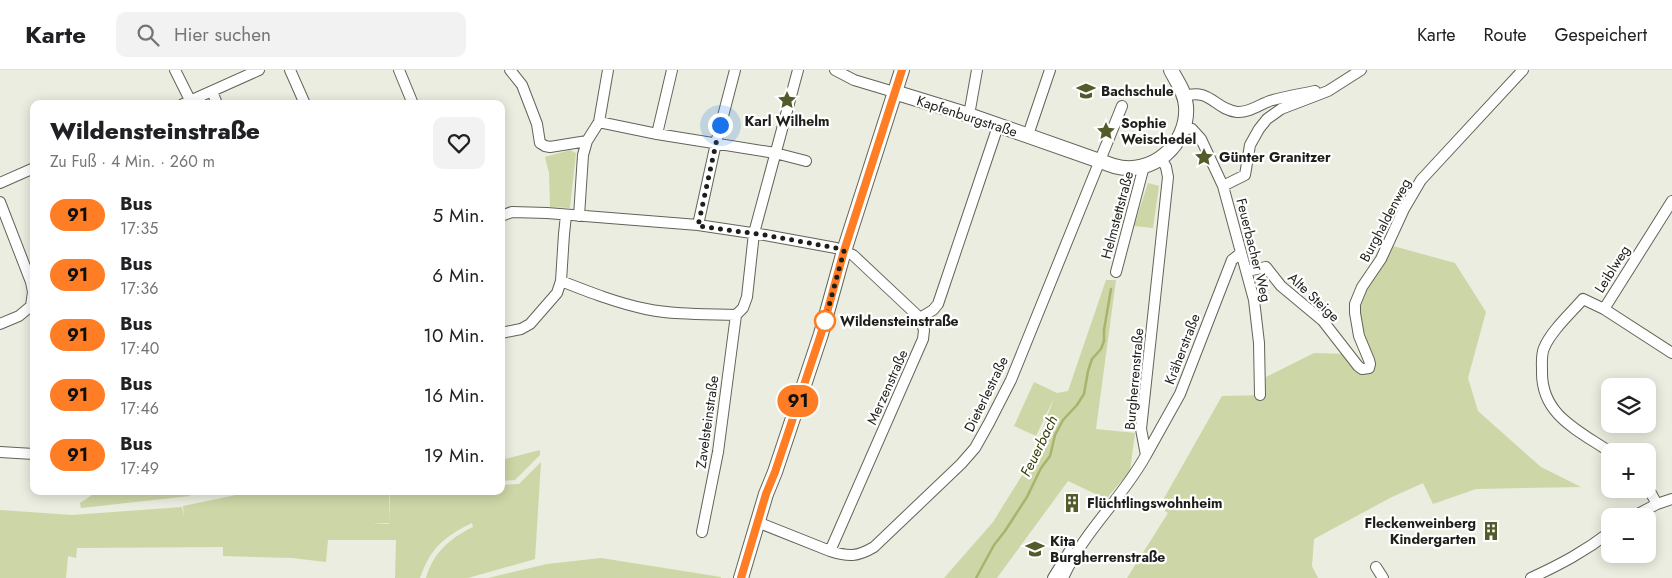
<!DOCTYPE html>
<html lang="de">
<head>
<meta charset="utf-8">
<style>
  :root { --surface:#fff; --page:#f2f2f2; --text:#202124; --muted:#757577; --line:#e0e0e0 }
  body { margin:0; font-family:Jost,sans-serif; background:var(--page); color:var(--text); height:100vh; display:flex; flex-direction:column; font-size:19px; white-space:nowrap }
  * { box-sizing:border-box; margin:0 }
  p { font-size:16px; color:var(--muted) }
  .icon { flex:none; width:28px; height:28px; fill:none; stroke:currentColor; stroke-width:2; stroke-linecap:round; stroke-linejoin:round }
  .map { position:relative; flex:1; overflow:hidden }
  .panel { position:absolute; left:30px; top:30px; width:475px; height:395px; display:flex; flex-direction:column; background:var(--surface); border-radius:10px; box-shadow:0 2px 12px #0003 }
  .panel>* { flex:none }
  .badge { padding:0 10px; border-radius:16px; font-size:18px; line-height:32px }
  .controls { position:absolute; left:1601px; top:308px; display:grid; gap:10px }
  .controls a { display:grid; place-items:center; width:55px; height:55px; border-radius:10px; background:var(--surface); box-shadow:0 2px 12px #0003; font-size:25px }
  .you { position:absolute; width:25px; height:25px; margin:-12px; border:4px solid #fff; border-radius:50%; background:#1a73e8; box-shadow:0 0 0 8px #1a73e833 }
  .map>.badge { position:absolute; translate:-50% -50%; box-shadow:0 0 0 2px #fff }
  .round { display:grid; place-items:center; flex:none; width:52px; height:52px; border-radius:10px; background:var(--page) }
  .overview { display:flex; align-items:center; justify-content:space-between; height:85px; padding:0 20px }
  h1 { font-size:24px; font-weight:800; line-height:38px }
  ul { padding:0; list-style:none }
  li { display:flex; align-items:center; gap:15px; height:60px; padding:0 20px }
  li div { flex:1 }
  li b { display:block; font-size:19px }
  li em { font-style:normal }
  li .badge { min-width:55px; font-weight:700; text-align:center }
  header { display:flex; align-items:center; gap:30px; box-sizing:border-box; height:70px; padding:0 25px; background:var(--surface); border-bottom:1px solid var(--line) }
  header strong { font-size:24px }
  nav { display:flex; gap:28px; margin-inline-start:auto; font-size:18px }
  .search { width:350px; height:45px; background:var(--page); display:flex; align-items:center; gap:12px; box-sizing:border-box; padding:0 18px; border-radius:10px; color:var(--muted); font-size:19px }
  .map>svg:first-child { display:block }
  .green { fill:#cdd6a7 }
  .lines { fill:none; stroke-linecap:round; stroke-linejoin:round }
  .stream { stroke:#a8b36b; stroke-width:2.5 }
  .street-casing { stroke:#616458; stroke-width:12 }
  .secondary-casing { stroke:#616458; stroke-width:16 }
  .street { stroke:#fff; stroke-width:10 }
  .secondary { stroke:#fff; stroke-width:14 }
  .line-casing { stroke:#fff; stroke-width:11 }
  .line { stroke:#ff7d24; stroke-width:8 }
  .walk { stroke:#1e1f1a; stroke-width:5; stroke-dasharray:0 9 }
  .stop-dot { fill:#fff; stroke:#ff7d24; stroke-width:2.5 }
  .labels { text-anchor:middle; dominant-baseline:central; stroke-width:4.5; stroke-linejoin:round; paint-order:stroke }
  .poi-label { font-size:14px; font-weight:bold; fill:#1e1f1a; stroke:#fff; text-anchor:start }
  .street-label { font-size:14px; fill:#1e1f1a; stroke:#fff }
  .stop-label { font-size:14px; font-weight:bold; fill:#1e1f1a; stroke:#fff; text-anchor:start }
  .water-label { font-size:15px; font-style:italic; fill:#3a4108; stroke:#fff }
</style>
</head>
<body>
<header>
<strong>Karte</strong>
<div class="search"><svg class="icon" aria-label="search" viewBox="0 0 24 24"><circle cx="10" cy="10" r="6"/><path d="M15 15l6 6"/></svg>Hier suchen</div>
<nav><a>Karte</a><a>Route</a><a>Gespeichert</a></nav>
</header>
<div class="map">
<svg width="1672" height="508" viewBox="0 0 1672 508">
  <rect width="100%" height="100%" fill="#eaeddf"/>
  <!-- green -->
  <path class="green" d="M570,80L576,83L570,138L550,137L549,103L545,87Z
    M1148,113L1159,116L1153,158L1134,156Z
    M1393,176L1455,193L1486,242L1468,308L1478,341L1541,397L1581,417L1476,419L1433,434L1423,413L1390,428L1314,469L1312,496L1318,508H1127L1168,443L1159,437L1222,326L1265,325L1266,307L1314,283L1345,284L1364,305L1372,297L1358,234Z
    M1106,210H1116L1096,359L1135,363L1130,401L1106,429L1068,411L997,508H944L993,452L1034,386L1039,368L1054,328L1036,366L1014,356L1034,312L1057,323L1068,321Z
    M540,380V385L515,410L501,411V390Z
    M541,392L535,489L468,508H426C433,483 450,468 473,457L472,453C444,467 431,477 420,508H395L396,470H328L326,492L292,488L223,486V477L77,478L76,488L68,486L66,508H0V440L72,445L182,437L184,446L183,436L236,425L271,421H389V453L371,454H389L390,421H501V415L519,414Z
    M98,421H187L190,426L81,438L80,433Z
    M601,488L721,507V508H488L547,494Z"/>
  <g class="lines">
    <!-- stream -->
    <path class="stream" d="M976,508L994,475L1005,461L1027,427L1041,398L1050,386L1055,365L1063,350L1077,335L1084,324L1088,301L1092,289L1101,279L1104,271V260L1111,219"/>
    <!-- street casing -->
    <g class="street-casing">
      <path id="street" d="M175,0L190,30
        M290,0L305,34
        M399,0L413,34
        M510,0L522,15L537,54L540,73L545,76L550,77L587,71
        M835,0L854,10L894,22
        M212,21L217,34
        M1184,26C1211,18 1214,39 1237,42C1250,43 1261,33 1273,30C1287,26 1301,24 1315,21
        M183,34L259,0
        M969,45L977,0
        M599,52L657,64L775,83L806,91
        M1184,58L1192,59L1201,69L1223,116L1254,230L1259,273L1260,325
        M657,64L672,0
        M1028,65L1050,0
        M0,113L34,98
        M1223,116L1245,105L1250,75L1259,59L1267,49L1281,39L1328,21L1361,0
        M1672,131L1604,239L1672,283
        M0,132L31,212L33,222L31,236L19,246L0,254
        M501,146L512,142L547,143L698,155L765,165L836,178L853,185L920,248L924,260L923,269L830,481
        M579,146L583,85L587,71L599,52L608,0
        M698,155L716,73L735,0
        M1247,201L1266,197L1281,216L1323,251L1358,296L1362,299L1369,298L1370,294L1369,290L1359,266L1355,243V234L1362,217L1381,189L1404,139L1421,110L1523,0
        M1116,202L1144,96
        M561,211C589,222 617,233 646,239C675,245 706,244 736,245L743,238L747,227L754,163L798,0
        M1604,239L1583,229C1571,243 1551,261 1544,278C1541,285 1542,293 1542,301C1541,345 1578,360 1610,382
        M920,248L933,240L938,234L998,56
        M501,263L521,259L530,254L557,223L561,211L564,164L566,145
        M0,382L34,384
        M1146,385L1180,324L1232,190L1241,183
        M1648,418L1657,434
        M1634,446L1657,434L1672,429
        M757,452L830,481C849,487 857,487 874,477L961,394L975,378L989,353L1011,310L1122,36
        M702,462L718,382L736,245
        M1376,497L1383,508
        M1053,508L1069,482
        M1063,508C1083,462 1122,429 1146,385L1141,359L1168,107L1166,97L1161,88
        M1531,508C1561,494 1584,482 1610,462"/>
    </g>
    <!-- secondary casing -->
    <g class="secondary-casing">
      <path id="secondary" d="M894,22L969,45L1114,96C1152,107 1189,74 1186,36C1185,22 1177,12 1171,0
        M741,508L766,424L775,402L821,264L844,181L902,0"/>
    </g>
    <!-- street -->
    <use href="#street" class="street"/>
    <!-- secondary -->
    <use href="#secondary" class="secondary"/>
  </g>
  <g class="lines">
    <!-- line casing -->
    <g class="line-casing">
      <path id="line" d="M741,508L766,424L775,402L821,264L844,181L902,0"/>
    </g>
    <!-- line -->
    <use href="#line" class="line"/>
    <!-- walk -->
    <path class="walk" d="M720,55L698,156L765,165L836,178L844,181L824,254L825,251"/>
  </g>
  <!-- icons -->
  <defs>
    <g id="school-bare" transform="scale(1.5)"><path d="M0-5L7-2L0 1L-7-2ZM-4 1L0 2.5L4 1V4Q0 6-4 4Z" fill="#545b2a" stroke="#fff" stroke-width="2.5" paint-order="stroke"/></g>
    <g id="sight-bare" transform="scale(1.5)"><path d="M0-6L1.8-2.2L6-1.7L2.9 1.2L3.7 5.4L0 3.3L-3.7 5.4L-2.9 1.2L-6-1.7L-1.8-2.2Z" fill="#545b2a" stroke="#fff" stroke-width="2.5" paint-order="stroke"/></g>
    <g id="building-bare" transform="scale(1.5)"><path d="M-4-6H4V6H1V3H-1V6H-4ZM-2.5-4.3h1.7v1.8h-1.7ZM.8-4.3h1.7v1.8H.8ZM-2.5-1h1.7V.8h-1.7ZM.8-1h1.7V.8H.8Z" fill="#545b2a" stroke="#fff" stroke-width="2.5" paint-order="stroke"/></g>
  </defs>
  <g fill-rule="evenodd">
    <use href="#school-bare" x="1086" y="21"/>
    <use href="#sight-bare" x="787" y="30"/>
    <use href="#sight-bare" x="1106" y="61"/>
    <use href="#sight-bare" x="1204" y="87"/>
    <use href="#building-bare" x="1072" y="433"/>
    <use href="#building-bare" x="1491" y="461"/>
    <use href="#school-bare" x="1035" y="479"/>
  </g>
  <!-- markers -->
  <circle class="stop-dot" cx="825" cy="251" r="10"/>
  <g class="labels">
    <!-- poi labels -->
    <g class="poi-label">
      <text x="1101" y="21">Bachschule</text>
      <text x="787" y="51" text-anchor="middle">Karl Wilhelm</text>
      <text x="1121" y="53">Sophie<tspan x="1121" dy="16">Weischedel</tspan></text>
      <text x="1219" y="87">Günter Granitzer</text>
      <text x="1087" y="433">Flüchtlingswohnheim</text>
      <text x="1476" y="453" text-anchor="end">Fleckenweinberg<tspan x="1476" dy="16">Kindergarten</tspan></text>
      <text x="1050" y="471">Kita<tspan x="1050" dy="16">Burgherrenstraße</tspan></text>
    </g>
    <!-- street labels -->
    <g class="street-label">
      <text transform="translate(967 46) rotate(18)">Kapfenburgstraße</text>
      <text transform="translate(1117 145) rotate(-75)">Helmstettstraße</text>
      <text transform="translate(1385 150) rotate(-62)">Burghaldenweg</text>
      <text transform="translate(1254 180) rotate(76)">Feuerbacher Weg</text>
      <text transform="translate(1612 199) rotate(-58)">Leiblweg</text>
      <text transform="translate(1314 227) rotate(43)">Alte Steige</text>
      <text transform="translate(1182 279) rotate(-69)">Kräherstraße</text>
      <text transform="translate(1134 309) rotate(-85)">Burgherrenstraße</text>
      <text transform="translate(887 317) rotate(-66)">Merzenstraße</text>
      <text transform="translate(986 324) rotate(-64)">Dieterlestraße</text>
      <text transform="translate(707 352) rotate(-82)">Zavelsteinstraße</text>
    </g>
    <!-- stop labels -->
    <g class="stop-label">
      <text x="840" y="251">Wildensteinstraße</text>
    </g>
    <!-- water labels -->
    <g class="water-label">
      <text transform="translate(1039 376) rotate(-64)">Feuerbach</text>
    </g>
  </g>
</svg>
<div class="controls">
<a><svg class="icon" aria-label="layers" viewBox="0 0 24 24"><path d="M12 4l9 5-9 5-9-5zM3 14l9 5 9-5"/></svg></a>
<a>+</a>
<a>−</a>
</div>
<div class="you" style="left:720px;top:55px"></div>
<b class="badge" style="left:798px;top:331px;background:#ff7d24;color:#111">91</b>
<section class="panel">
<div class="overview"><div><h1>Wildensteinstraße</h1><p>Zu Fuß · 4 Min. · 260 m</p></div><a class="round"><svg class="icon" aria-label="heart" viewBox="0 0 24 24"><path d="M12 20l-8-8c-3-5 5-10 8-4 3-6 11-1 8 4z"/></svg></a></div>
<ul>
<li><span class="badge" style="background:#ff7d24;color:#111">91</span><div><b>Bus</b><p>17:35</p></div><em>5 Min.</em></li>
<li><span class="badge" style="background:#ff7d24;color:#111">91</span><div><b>Bus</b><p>17:36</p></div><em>6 Min.</em></li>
<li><span class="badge" style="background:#ff7d24;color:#111">91</span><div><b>Bus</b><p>17:40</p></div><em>10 Min.</em></li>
<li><span class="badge" style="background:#ff7d24;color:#111">91</span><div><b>Bus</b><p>17:46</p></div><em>16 Min.</em></li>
<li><span class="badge" style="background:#ff7d24;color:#111">91</span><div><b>Bus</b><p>17:49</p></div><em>19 Min.</em></li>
</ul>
</section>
</div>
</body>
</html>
